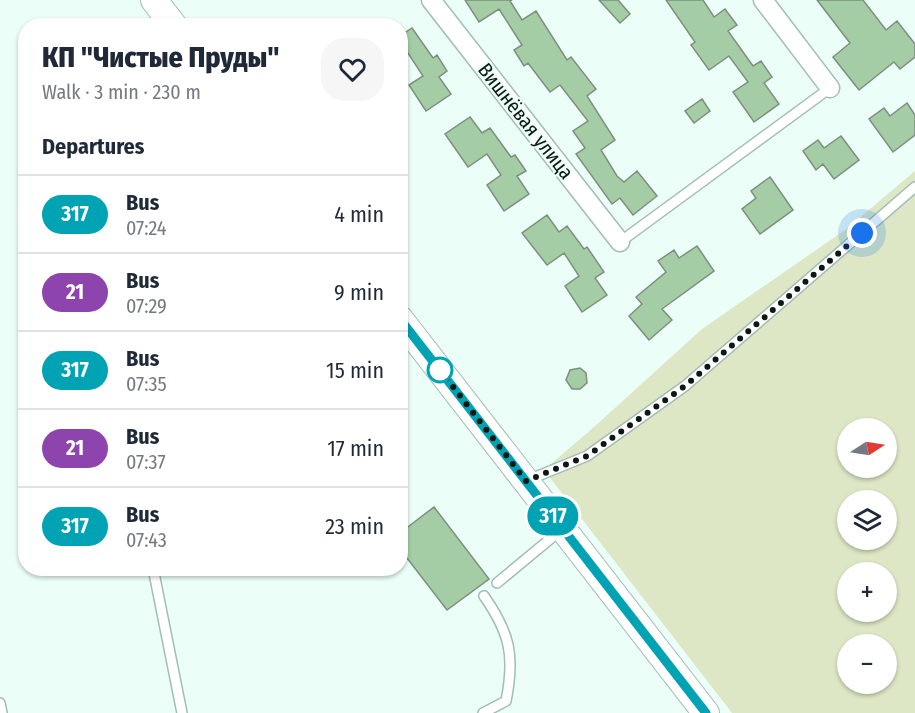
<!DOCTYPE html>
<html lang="en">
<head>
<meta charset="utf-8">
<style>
  :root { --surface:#fff; --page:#f6f6f7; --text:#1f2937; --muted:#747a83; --line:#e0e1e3 }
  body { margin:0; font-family:"Fira Sans Condensed",sans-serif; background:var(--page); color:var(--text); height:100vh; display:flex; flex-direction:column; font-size:22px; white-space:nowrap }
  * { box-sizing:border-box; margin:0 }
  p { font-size:20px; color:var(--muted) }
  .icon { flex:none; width:33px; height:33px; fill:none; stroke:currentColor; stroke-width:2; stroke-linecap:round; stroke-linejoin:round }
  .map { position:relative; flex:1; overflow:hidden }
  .details { position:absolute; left:18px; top:18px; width:390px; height:558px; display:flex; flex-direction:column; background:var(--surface); border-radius:24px; box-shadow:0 2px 4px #0004 }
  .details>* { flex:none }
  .badge { padding:0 12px; border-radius:20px; font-size:21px; line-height:39px }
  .needle { width:39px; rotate:78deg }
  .tools { position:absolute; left:837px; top:418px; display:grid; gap:12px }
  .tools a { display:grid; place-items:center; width:60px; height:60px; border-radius:50%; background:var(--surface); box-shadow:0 2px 4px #0004; font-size:30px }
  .you { position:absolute; width:30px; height:30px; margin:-15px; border:4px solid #fff; border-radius:50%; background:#1a73e8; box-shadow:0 0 0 9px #1a73e833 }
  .map>.badge { position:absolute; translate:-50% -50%; box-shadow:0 0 0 3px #fff }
  h2 { padding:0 24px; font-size:22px; line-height:54px }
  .round { display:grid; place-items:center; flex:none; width:63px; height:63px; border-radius:24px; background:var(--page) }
  .headline { display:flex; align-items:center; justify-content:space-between; height:102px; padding:0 24px }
  h1 { font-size:28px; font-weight:800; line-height:45px }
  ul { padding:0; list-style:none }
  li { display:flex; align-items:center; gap:18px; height:78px; padding:0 24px; border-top:2px solid var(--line) }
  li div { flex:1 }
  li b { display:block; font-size:22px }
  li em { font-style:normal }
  li .badge { min-width:66px; font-weight:700; text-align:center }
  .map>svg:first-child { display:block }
  .green { fill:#dde7c5; fill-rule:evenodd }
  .building { fill:#a4cda6; stroke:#7c907d; stroke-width:1.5 }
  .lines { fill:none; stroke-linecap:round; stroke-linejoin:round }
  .service-casing { stroke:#a0beb3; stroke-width:12 }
  .minor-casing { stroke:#a0beb3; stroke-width:21 }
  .secondary-casing { stroke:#a0beb3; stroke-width:28 }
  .service { stroke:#fff; stroke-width:9 }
  .minor { stroke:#fff; stroke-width:18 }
  .secondary { stroke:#fff; stroke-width:26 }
  .line-casing { stroke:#fff; stroke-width:14 }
  .line { stroke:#00a3b4; stroke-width:9 }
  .walk { stroke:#0d1814; stroke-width:6; stroke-dasharray:0 10.8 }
  .stop-dot { fill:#fff; stroke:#00a3b4; stroke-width:3 }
  .labels { text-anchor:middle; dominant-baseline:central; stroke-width:4.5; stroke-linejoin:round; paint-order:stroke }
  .street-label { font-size:20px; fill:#0d1814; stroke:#ebfef7 }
</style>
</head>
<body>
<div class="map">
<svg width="915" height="713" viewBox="0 0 915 713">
  <rect width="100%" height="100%" fill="#ebfef7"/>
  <!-- green -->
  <path class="green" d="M915,171V713H732L544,470L594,427L702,329L845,230ZM848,429H886V468H848ZM848,501H886V540H848ZM848,573H886V612H848ZM848,645H886V684H848Z"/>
  <!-- building -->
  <path class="building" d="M465,0H512L510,1L522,20L536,11L567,60L571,57L596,89L587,96L615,140L601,150L617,176L624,182L637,171L657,196L633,215L620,198L612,204L576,154L585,148L573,131L588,121L560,85L550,92L528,63L524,66L514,50L522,45L499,9L479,22Z
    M599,0H618L630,14L620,23Z
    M666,0H703L714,17L725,9L737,25L728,31L753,66L761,61L772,77L764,83L779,104L754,122L733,92L748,82L729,56L709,70L691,45L695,42Z
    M817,0H863L886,30L897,21L915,44V57L900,69L894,62L859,90L833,57L850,43Z
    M412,28L433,58L437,55L447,71L439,77L451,94L426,111L409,85L423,76L408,53L400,59V36Z
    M702,99L710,111L694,123L685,111Z
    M907,103L915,115V135L893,152L869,119L884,108L890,116Z
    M470,117L482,133L490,128L511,157L515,155L526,171L517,176L529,194L504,211L487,185L501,175L487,154L468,167L445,134Z
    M841,136L859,160L834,179L823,164L816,170L803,151L818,140L824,148Z
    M770,177L793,210L760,234L742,209L756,198L751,191Z
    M547,215L559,232L567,226L584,249L587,247L604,272L595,278L607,295L582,312L565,286L579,276L564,253L547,265L522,233Z
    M697,246L714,271L662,309L672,320L649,340L629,316L642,304L636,297L666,272L658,261L674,250L679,258Z
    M580,368L586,373L587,383L580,389H572L566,380L570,370Z
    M434,507L489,579L447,610L400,549V533Z"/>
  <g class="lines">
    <!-- service casing -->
    <g class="service-casing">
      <path id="service" d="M620,242L830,88
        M528,480L587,456L685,386L915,187
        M153,568L182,713
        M497,583L561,530
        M0,703L2,713
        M483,713L506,701C515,656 510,633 484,596"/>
    </g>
    <!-- minor casing -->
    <g class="minor-casing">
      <path id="minor" d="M431,0L620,242
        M763,0L830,88"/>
    </g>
    <!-- secondary casing -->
    <g class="secondary-casing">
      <path id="secondary" d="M154,0L174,26
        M400,319L706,713"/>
    </g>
    <!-- service -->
    <use href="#service" class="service"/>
    <!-- minor -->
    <use href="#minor" class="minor"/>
    <!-- secondary -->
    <use href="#secondary" class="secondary"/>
  </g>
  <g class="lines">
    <!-- line casing -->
    <g class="line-casing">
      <path id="line" d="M400,319L706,713"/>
    </g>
    <!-- line -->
    <use href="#line" class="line"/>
    <!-- walk -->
    <path class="walk" d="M440,370L526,481L587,456L685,386L862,233"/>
  </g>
  <!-- markers -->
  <circle class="stop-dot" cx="440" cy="370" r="12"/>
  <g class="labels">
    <!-- street labels -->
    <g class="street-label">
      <text transform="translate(526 121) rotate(52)">Вишнёвая улица</text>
    </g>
  </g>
</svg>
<div class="tools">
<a><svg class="needle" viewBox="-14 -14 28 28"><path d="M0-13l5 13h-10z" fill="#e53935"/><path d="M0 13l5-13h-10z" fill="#747a83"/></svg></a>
<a><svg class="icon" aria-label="layers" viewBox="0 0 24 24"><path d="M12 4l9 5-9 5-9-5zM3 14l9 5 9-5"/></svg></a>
<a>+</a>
<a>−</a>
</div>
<div class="you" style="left:862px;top:233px"></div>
<b class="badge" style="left:553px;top:516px;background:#00a3b4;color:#fff">317</b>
<section class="details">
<div class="headline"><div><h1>КП &quot;Чистые Пруды&quot;</h1><p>Walk · 3 min · 230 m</p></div><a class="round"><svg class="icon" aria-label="heart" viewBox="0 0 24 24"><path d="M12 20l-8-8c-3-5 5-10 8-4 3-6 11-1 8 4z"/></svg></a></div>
<h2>Departures</h2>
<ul>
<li><span class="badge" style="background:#00a3b4;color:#fff">317</span><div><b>Bus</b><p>07:24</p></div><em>4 min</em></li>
<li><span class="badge" style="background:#8e44ad;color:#fff">21</span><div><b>Bus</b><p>07:29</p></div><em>9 min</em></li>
<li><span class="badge" style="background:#00a3b4;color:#fff">317</span><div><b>Bus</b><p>07:35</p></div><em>15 min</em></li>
<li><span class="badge" style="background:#8e44ad;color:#fff">21</span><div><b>Bus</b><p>07:37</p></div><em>17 min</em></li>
<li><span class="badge" style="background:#00a3b4;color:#fff">317</span><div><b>Bus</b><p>07:43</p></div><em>23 min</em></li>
</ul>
</section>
</div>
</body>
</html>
